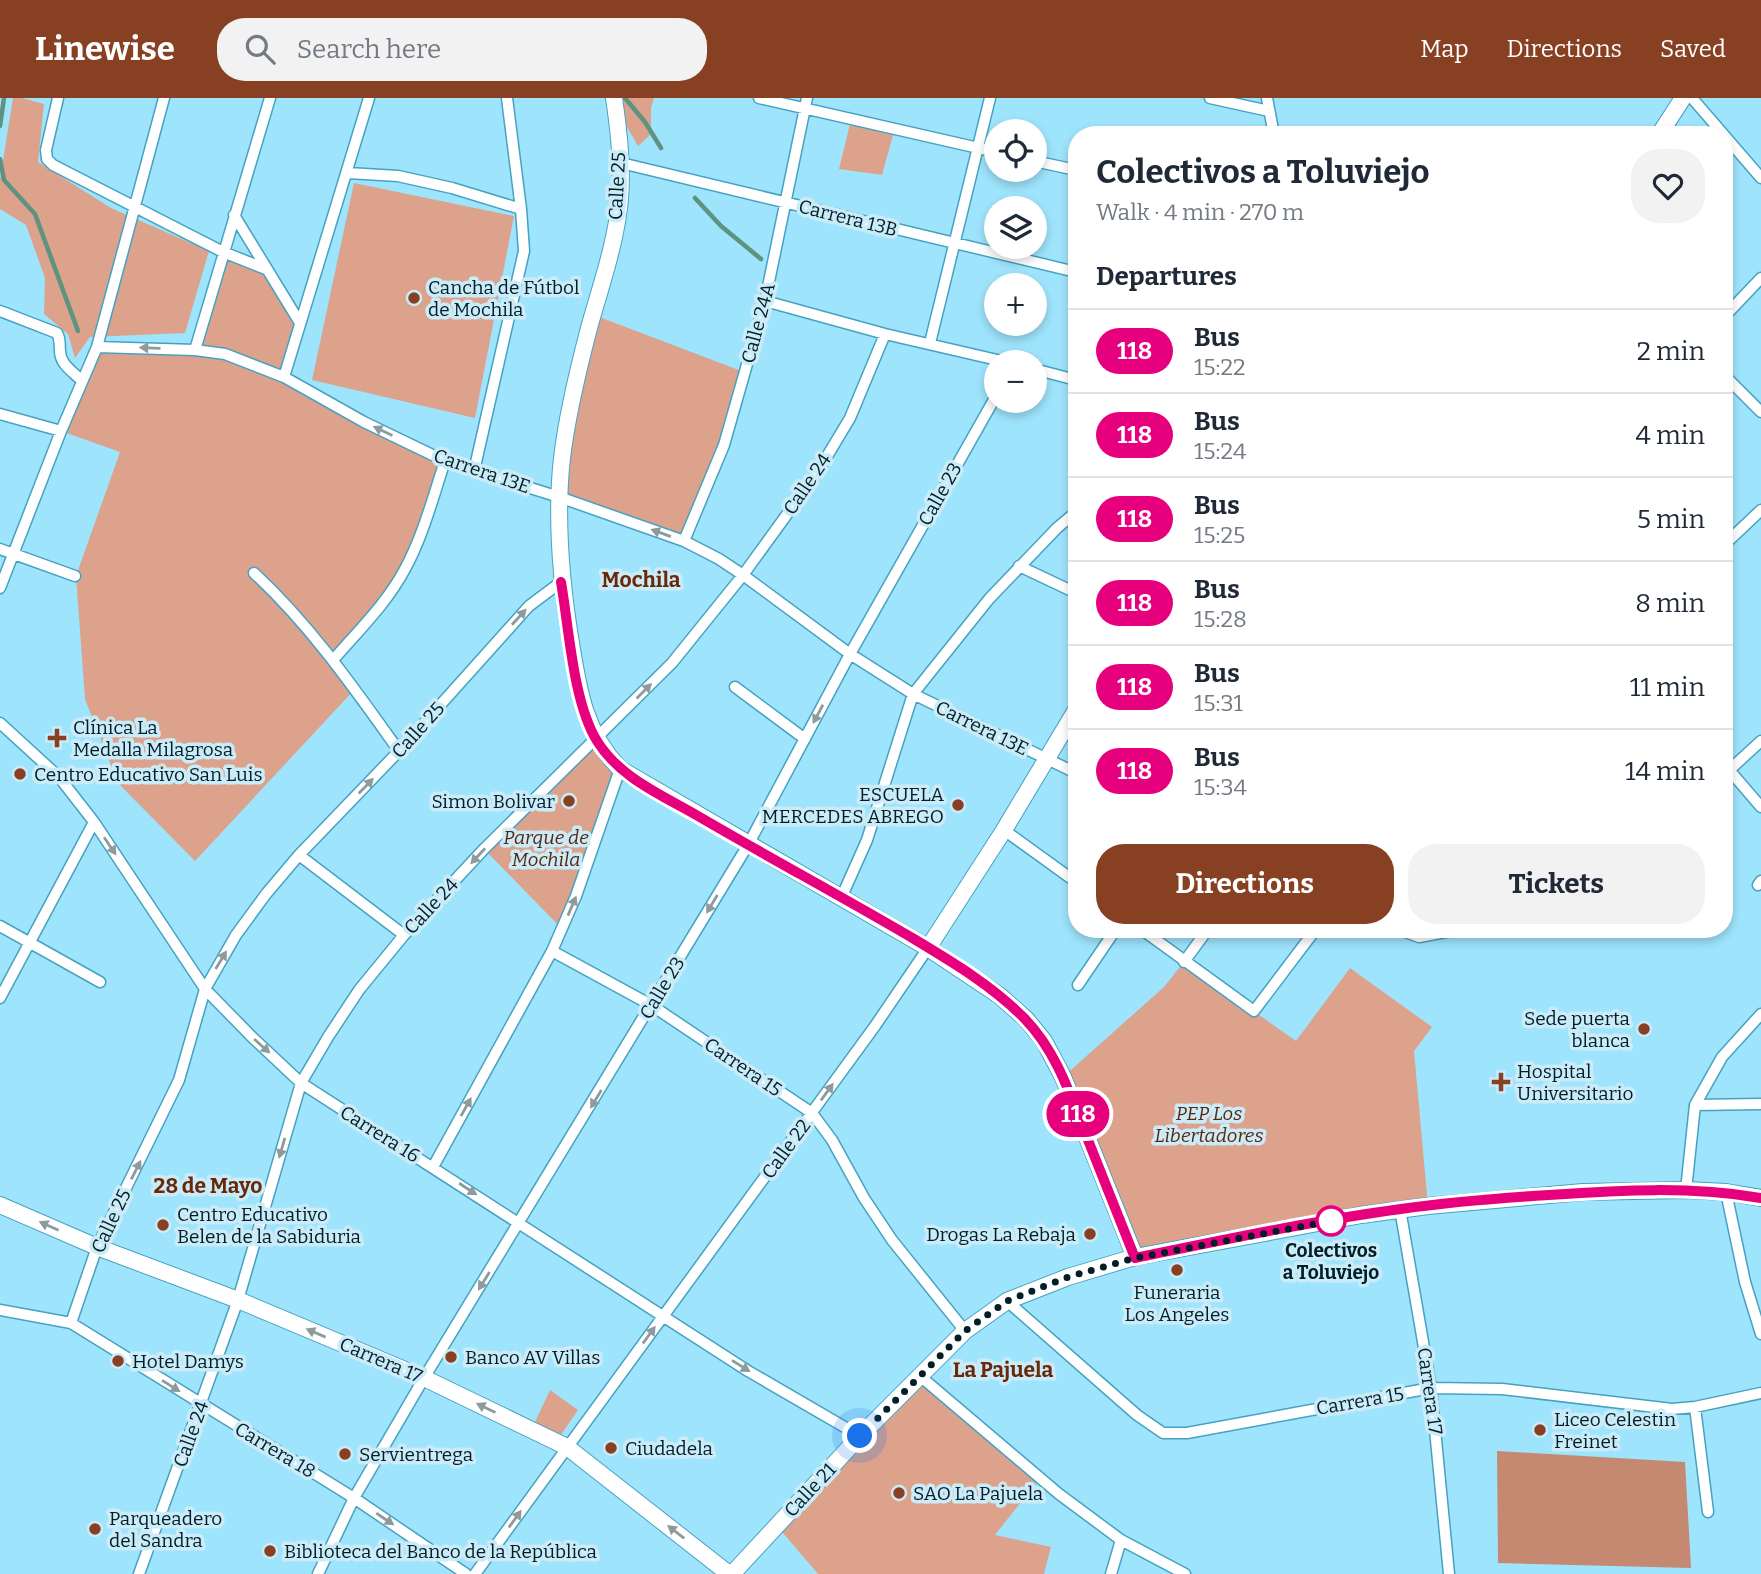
<!DOCTYPE html>
<html lang="en">
<head>
<meta charset="utf-8">
<style>
  :root { --surface:#fff; --page:#f2f2f3; --text:#1f2937; --muted:#747a83; --line:#e0e1e3; --accent:#884022 }
  body { margin:0; font-family:Bitter,serif; background:var(--page); color:var(--text); height:100vh; display:flex; flex-direction:column; font-size:26px; white-space:nowrap }
  * { box-sizing:border-box; margin:0 }
  p { font-size:23px; color:var(--muted) }
  .icon { flex:none; width:38px; height:38px; fill:none; stroke:currentColor; stroke-width:2; stroke-linecap:round; stroke-linejoin:round }
  .map { position:relative; flex:1; overflow:hidden }
  .side { position:absolute; left:1068px; top:28px; width:665px; height:812px; display:flex; flex-direction:column; background:var(--surface); border-radius:28px; box-shadow:0 4px 10px #0003 }
  .side>* { flex:none }
  .badge { padding:0 14px; border-radius:23px; font-size:24px; line-height:46px }
  .tools { position:absolute; left:984px; top:21px; display:grid; gap:14px }
  .tools a { display:grid; place-items:center; width:63px; height:63px; border-radius:50%; background:var(--surface); box-shadow:0 4px 10px #0003; font-size:35px }
  .you { position:absolute; width:35px; height:35px; margin:-18px; border:5px solid #fff; border-radius:50%; background:#1a73e8; box-shadow:0 0 0 10px #1a73e833 }
  .map>.badge { position:absolute; translate:-50% -50%; box-shadow:0 0 0 4px #fff }
  h2 { padding:0 28px; font-size:26px; line-height:63px }
  .round { display:grid; place-items:center; flex:none; width:74px; height:74px; border-radius:28px; background:var(--page) }
  .head { display:flex; align-items:center; justify-content:space-between; height:119px; padding:0 28px }
  h1 { font-size:33px; font-weight:700; line-height:52px }
  .primary-button { display:flex; gap:14px; margin-top:auto; padding:14px 28px }
  .primary-button a { flex:1; height:80px; border-radius:28px; background:var(--accent); color:#fff; font-size:28px; font-weight:700; line-height:80px; text-align:center }
  .primary-button a+a { background:var(--page); color:var(--text) }
  ul { padding:0; list-style:none }
  li { display:flex; align-items:center; gap:21px; height:84px; padding:0 28px; border-top:2px solid var(--line) }
  li div { flex:1 }
  li b { display:block; font-size:26px }
  li em { font-style:normal }
  li .badge { min-width:77px; font-weight:700; text-align:center }
  header { display:flex; align-items:center; gap:42px; box-sizing:border-box; height:98px; padding:0 35px; background:var(--accent); color:#fff }
  header strong { font-size:33px }
  nav { display:flex; gap:38px; margin-inline-start:auto; font-size:24px }
  .search { width:490px; height:63px; background:var(--page); display:flex; align-items:center; gap:18px; box-sizing:border-box; padding:0 24px; border-radius:28px; color:var(--muted); font-size:26px }
  .map>svg:first-child { display:block }
  .green { fill:#dda28c }
  .forest { fill:#c58871 }
  .lines { fill:none; stroke-linecap:round; stroke-linejoin:round }
  .stream { stroke:#5d937f; stroke-width:4.5 }
  .street-casing { stroke:#46a2c0; stroke-width:13 }
  .secondary-casing { stroke:#46a2c0; stroke-width:18 }
  .street { stroke:#fff; stroke-width:10 }
  .secondary { stroke:#fff; stroke-width:16 }
  .oneway { fill:#8d9a9e }
  .line-casing { stroke:#fff; stroke-width:16 }
  .line { stroke:#e6007e; stroke-width:10 }
  .walk { stroke:#021f28; stroke-width:7; stroke-dasharray:0 12.6 }
  .poi-dot { fill:#884022; stroke:#caebf7; stroke-width:2.5 }
  .stop-dot { fill:#fff; stroke:#e6007e; stroke-width:3.5 }
  .labels { text-anchor:middle; dominant-baseline:central; stroke-width:7; stroke-linejoin:round; paint-order:stroke }
  .street-label { font-size:19px; fill:#021f28; stroke:#caebf7 }
  .poi-label { font-size:19px; fill:#021f28; stroke:#caebf7; text-anchor:start }
  .park-label { font-size:19px; font-style:italic; fill:#5c240b; stroke:#caebf7 }
  .stop-label { font-size:19px; font-weight:bold; fill:#021f28; stroke:#caebf7 }
  .neighbourhood-label { font-size:21px; font-weight:bold; fill:#68280a; stroke:#caebf7 }
</style>
</head>
<body>
<header>
<strong>Linewise</strong>
<div class="search"><svg class="icon" aria-label="search" viewBox="0 0 24 24"><circle cx="10" cy="10" r="6"/><path d="M15 15l6 6"/></svg>Search here</div>
<nav><a>Map</a><a>Directions</a><a>Saved</a></nav>
</header>
<div class="map">
<svg width="1761" height="1476" viewBox="0 0 1761 1476">
  <rect width="100%" height="100%" fill="#9ee4fc"/>
  <!-- green -->
  <path class="green" d="M13,0H22L44,6L38,64L111,110L209,153L185,235L90,239L75,260L68,236L44,216L45,180L26,127L0,111V81Z
    M621,0H654L651,10V36L638,48L623,22Z
    M850,26L893,37L882,77L839,71Z
    M354,85L514,118L475,320L312,282Z
    M223,154L266,171L300,225L284,279L445,363L405,471L334,561L355,591L195,763L118,685L85,601L76,478L120,354L61,333L97,249L195,252Z
    M594,217L744,274L724,347L684,443L559,399Z
    M596,641L620,671L562,831L484,751Z
    M1184,864L1296,943L1350,870L1432,929L1414,953L1428,1108L1135,1159L1063,979L1164,889Z
    M920,1278L1040,1380L995,1437L1051,1449L1044,1476H818L777,1428Z
    M550,1292L578,1312L560,1338L535,1324Z"/>
  <!-- forest -->
  <path class="forest" d="M1497,1353L1685,1364L1691,1470L1498,1465Z"/>
  <g class="lines">
    <!-- stream -->
    <path class="stream" d="M625,0L645,24L661,50
      M0,28L4,0
      M0,61L4,82L35,116L78,233
      M695,100L721,128L761,161"/>
    <!-- street casing -->
    <g class="street-casing">
      <path id="street" d="M58,0L46,52L47,61L53,67L223,154L266,171
        M759,0L996,54
        M1210,0L1269,13
        M1267,0L1274,37
        M1692,0L1761,80
        M1034,63L1076,72
        M621,65L1076,174
        M348,75L398,78L452,90L521,111
        M234,117L300,225
        M765,203L885,236L1006,264
        M0,213L57,235C61,242 59,245 60,253C60,266 72,273 81,282
        M1724,219L1761,180
        M930,245L990,0
        M97,249L195,252L225,256L284,279L364,324L445,363L559,399L684,443L719,461L743,477L850,556L913,596L1076,675
        M195,252L270,0
        M1034,271L1076,282
        M1724,277L1761,314
        M284,279L369,0
        M0,316L61,333
        M474,373L524,153L521,111L507,0
        M684,443L724,347L765,203L807,0
        M1724,447L1761,412
        M0,451L75,478
        M1019,468L1076,495
        M254,475C311,528 354,590 399,653
        M0,490L61,333L97,249L164,0
        M334,561C359,532 387,505 405,471C423,438 433,399 445,363
        M735,589L805,641
        M0,625L59,679L94,724L205,891L253,940L301,985L748,1273L860,1338
        M1724,666L1761,709
        M1726,675L1761,643
        M1004,732L1076,784
        M299,757L404,837
        M1758,787L1761,783
        M842,798L867,742L913,596L989,501L1057,430L1076,414
        M0,828L100,884
        M1141,831L1254,913L1316,831
        M1397,831L1419,839L1462,831
        M552,853L651,907L812,1015L832,1042L864,1100L892,1142L965,1233
        M1184,864L1208,831
        M1078,887L1116,831
        M0,900L94,724
        M1695,1007L1761,1006
        M433,1069L552,853L576,798L620,671
        M1686,1092L1695,1007L1722,959L1761,916
        M1726,1094L1745,1184L1761,1236
        M1400,1111L1431,1290L1449,1476
        M1007,1203L1137,1317L1163,1335H1187L1431,1290L1502,1291L1672,1311L1695,1309L1761,1295
        M0,1212L71,1225L354,1400L466,1476
        M71,1225L97,1149L179,982L205,891L236,837L266,796L299,757L399,653L529,508L561,484
        M920,1278L1059,1396L1121,1442L1185,1476
        M1695,1309L1708,1414
        M139,1476L238,1202L301,985L328,939L359,892L404,837L484,751L672,565L743,477L817,375L850,320L885,236
        M318,1476L354,1400L424,1280L748,747L850,556L996,298
        M475,1476L875,928L928,850
        M1111,1476L1121,1442"/>
    </g>
    <!-- secondary casing -->
    <g class="secondary-casing">
      <path id="secondary" d="M614,0C619,33 623,67 620,101C616,145 601,187 589,230C578,272 567,317 562,360C555,422 561,484 571,545C579,595 585,634 620,671L928,850L1000,898L1026,921L1044,943L1063,979L1135,1159
        M1659,37L1683,0
        M928,850L1004,732L1076,612
        M0,1107L97,1149L238,1202L424,1280L567,1349L729,1476
        M732,1476L860,1338L965,1233L1007,1203L1068,1179L1135,1159L1361,1117L1428,1108L1583,1094L1686,1092L1726,1094L1761,1100"/>
    </g>
    <!-- street -->
    <use href="#street" class="street"/>
    <!-- secondary -->
    <use href="#secondary" class="secondary"/>
  </g>
  <!-- one-way arrows -->
  <defs><path id="oneway-solid" d="M-6-.8H1V-3.2L6.5 0L1 3.2V.8H-6Z" transform="scale(1.75)"/></defs>
  <g class="oneway">
    <use href="#oneway-solid" transform="translate(150 250) rotate(-178)"/>
    <use href="#oneway-solid" transform="translate(383 333) rotate(-154)"/>
    <use href="#oneway-solid" transform="translate(661 435) rotate(-160)"/>
    <use href="#oneway-solid" transform="translate(519 519) rotate(-48)"/>
    <use href="#oneway-solid" transform="translate(644 593) rotate(-45)"/>
    <use href="#oneway-solid" transform="translate(818 616) rotate(118)"/>
    <use href="#oneway-solid" transform="translate(366 688) rotate(-46)"/>
    <use href="#oneway-solid" transform="translate(110 748) rotate(56)"/>
    <use href="#oneway-solid" transform="translate(478 758) rotate(133)"/>
    <use href="#oneway-solid" transform="translate(712 806) rotate(121)"/>
    <use href="#oneway-solid" transform="translate(572 808) rotate(-67)"/>
    <use href="#oneway-solid" transform="translate(221 862) rotate(-59)"/>
    <use href="#oneway-solid" transform="translate(262 948) rotate(42)"/>
    <use href="#oneway-solid" transform="translate(827 994) rotate(-54)"/>
    <use href="#oneway-solid" transform="translate(596 1001) rotate(121)"/>
    <use href="#oneway-solid" transform="translate(466 1009) rotate(-61)"/>
    <use href="#oneway-solid" transform="translate(282 1050) rotate(106)"/>
    <use href="#oneway-solid" transform="translate(136 1072) rotate(-63)"/>
    <use href="#oneway-solid" transform="translate(468 1091) rotate(33)"/>
    <use href="#oneway-solid" transform="translate(49 1128) rotate(-156)"/>
    <use href="#oneway-solid" transform="translate(484 1183) rotate(122)"/>
    <use href="#oneway-solid" transform="translate(316 1235) rotate(-157)"/>
    <use href="#oneway-solid" transform="translate(649 1237) rotate(-54)"/>
    <use href="#oneway-solid" transform="translate(741 1268) rotate(32)"/>
    <use href="#oneway-solid" transform="translate(171 1288) rotate(32)"/>
    <use href="#oneway-solid" transform="translate(486 1310) rotate(-154)"/>
    <use href="#oneway-solid" transform="translate(385 1421) rotate(34)"/>
    <use href="#oneway-solid" transform="translate(515 1421) rotate(-54)"/>
    <use href="#oneway-solid" transform="translate(676 1434) rotate(-142)"/>
  </g>
  <g class="lines">
    <!-- line casing -->
    <g class="line-casing">
      <path id="line" d="M561,484C569,530 573,604 597,643C620,680 662,697 698,718C768,759 839,797 909,838C949,862 992,887 1025,921C1056,953 1070,996 1086,1037C1102,1078 1119,1119 1135,1160C1223,1142 1312,1123 1401,1111C1450,1104 1500,1100 1549,1097C1620,1092 1691,1088 1761,1100"/>
    </g>
    <!-- line -->
    <use href="#line" class="line"/>
    <!-- walk -->
    <path class="walk" d="M860,1338L965,1233L1007,1203L1068,1179L1135,1160L1336,1122L1331,1123"/>
  </g>
  <!-- markers -->
  <g class="poi-dot">
    <circle cx="414" cy="200" r="7"/>
    <path d="M53.5 629.5h7v7h7v7h-7v7h-7v-7h-7v-7h7z"/>
    <circle cx="20" cy="676" r="7"/>
    <circle cx="569" cy="703" r="7"/>
    <circle cx="958" cy="707" r="7"/>
    <circle cx="1644" cy="931" r="7"/>
    <path d="M1497.5 973.5h7v7h7v7h-7v7h-7v-7h-7v-7h7z"/>
    <circle cx="163" cy="1127" r="7"/>
    <circle cx="1090" cy="1136" r="7"/>
    <circle cx="1177" cy="1172" r="7"/>
    <circle cx="451" cy="1259" r="7"/>
    <circle cx="118" cy="1263" r="7"/>
    <circle cx="1540" cy="1332" r="7"/>
    <circle cx="611" cy="1350" r="7"/>
    <circle cx="345" cy="1356" r="7"/>
    <circle cx="899" cy="1395" r="7"/>
    <circle cx="95" cy="1431" r="7"/>
    <circle cx="270" cy="1453" r="7"/>
  </g>
  <circle class="stop-dot" cx="1331" cy="1123" r="14"/>
  <g class="labels">
    <!-- street labels -->
    <g class="street-label">
      <text transform="translate(617 88) rotate(-87)">Calle 25</text>
      <text transform="translate(848 120) rotate(14)">Carrera 13B</text>
      <text transform="translate(758 225) rotate(-75)">Calle 24A</text>
      <text transform="translate(482 373) rotate(19)">Carrera 13E</text>
      <text transform="translate(807 386) rotate(-56)">Calle 24</text>
      <text transform="translate(940 396) rotate(-61)">Calle 23</text>
      <text transform="translate(982 630) rotate(26)">Carrera 13E</text>
      <text transform="translate(418 632) rotate(-48)">Calle 25</text>
      <text transform="translate(431 808) rotate(-47)">Calle 24</text>
      <text transform="translate(662 890) rotate(-59)">Calle 23</text>
      <text transform="translate(743 969) rotate(34)">Carrera 15</text>
      <text transform="translate(380 1036) rotate(32)">Carrera 16</text>
      <text transform="translate(786 1051) rotate(-54)">Calle 22</text>
      <text transform="translate(111 1123) rotate(-65)">Calle 25</text>
      <text transform="translate(381 1262) rotate(23)">Carrera 17</text>
      <text transform="translate(1430 1293) rotate(82)">Carrera 17</text>
      <text transform="translate(1360 1303) rotate(-10)">Carrera 15</text>
      <text transform="translate(191 1336) rotate(-70)">Calle 24</text>
      <text transform="translate(275 1352) rotate(31)">Carrera 18</text>
      <text transform="translate(810 1392) rotate(-47)">Calle 21</text>
    </g>
    <!-- poi labels -->
    <g class="poi-label">
      <text x="428" y="189">Cancha de Fútbol<tspan x="428" dy="22">de Mochila</tspan></text>
      <text x="73" y="629">Clínica La<tspan x="73" dy="22">Medalla Milagrosa</tspan></text>
      <text x="34" y="676">Centro Educativo San Luis</text>
      <text x="944" y="696" text-anchor="end">ESCUELA<tspan x="944" dy="22">MERCEDES ABREGO</tspan></text>
      <text x="555" y="703" text-anchor="end">Simon Bolivar</text>
      <text x="1630" y="920" text-anchor="end">Sede puerta<tspan x="1630" dy="22">blanca</tspan></text>
      <text x="1517" y="973">Hospital<tspan x="1517" dy="22">Universitario</tspan></text>
      <text x="177" y="1116">Centro Educativo<tspan x="177" dy="22">Belen de la Sabiduria</tspan></text>
      <text x="1076" y="1136" text-anchor="end">Drogas La Rebaja</text>
      <text x="1177" y="1194" text-anchor="middle">Funeraria<tspan x="1177" dy="22">Los Angeles</tspan></text>
      <text x="465" y="1259">Banco AV Villas</text>
      <text x="132" y="1263">Hotel Damys</text>
      <text x="1554" y="1321">Liceo Celestin<tspan x="1554" dy="22">Freinet</tspan></text>
      <text x="625" y="1350">Ciudadela</text>
      <text x="359" y="1356">Servientrega</text>
      <text x="913" y="1395">SAO La Pajuela</text>
      <text x="109" y="1420">Parqueadero<tspan x="109" dy="22">del Sandra</tspan></text>
      <text x="284" y="1453">Biblioteca del Banco de la República</text>
    </g>
    <!-- park labels -->
    <g class="park-label">
      <text x="546" y="739">Parque de<tspan x="546" dy="22">Mochila</tspan></text>
      <text x="1209" y="1015">PEP Los<tspan x="1209" dy="22">Libertadores</tspan></text>
    </g>
    <!-- stop labels -->
    <g class="stop-label">
      <text x="1331" y="1152">Colectivos<tspan x="1331" dy="22">a Toluviejo</tspan></text>
    </g>
    <!-- neighbourhood labels -->
    <g class="neighbourhood-label">
      <text x="641" y="482">Mochila</text>
      <text x="208" y="1088">28 de Mayo</text>
      <text x="1003" y="1272">La Pajuela</text>
    </g>
  </g>
</svg>
<div class="tools">
<a><svg class="icon" aria-label="locate" viewBox="0 0 24 24"><circle cx="12" cy="12" r="6"/><path d="M12 2v4M12 18v4M2 12h4M18 12h4"/></svg></a>
<a><svg class="icon" aria-label="layers" viewBox="0 0 24 24"><path d="M12 4l9 5-9 5-9-5zM3 14l9 5 9-5"/></svg></a>
<a>+</a>
<a>−</a>
</div>
<div class="you" style="left:860px;top:1338px"></div>
<b class="badge" style="left:1078px;top:1016px;background:#e6007e;color:#fff">118</b>
<section class="side">
<div class="head"><div><h1>Colectivos a Toluviejo</h1><p>Walk · 4 min · 270 m</p></div><a class="round"><svg class="icon" aria-label="heart" viewBox="0 0 24 24"><path d="M12 20l-8-8c-3-5 5-10 8-4 3-6 11-1 8 4z"/></svg></a></div>
<h2>Departures</h2>
<ul>
<li><span class="badge" style="background:#e6007e;color:#fff">118</span><div><b>Bus</b><p>15:22</p></div><em>2 min</em></li>
<li><span class="badge" style="background:#e6007e;color:#fff">118</span><div><b>Bus</b><p>15:24</p></div><em>4 min</em></li>
<li><span class="badge" style="background:#e6007e;color:#fff">118</span><div><b>Bus</b><p>15:25</p></div><em>5 min</em></li>
<li><span class="badge" style="background:#e6007e;color:#fff">118</span><div><b>Bus</b><p>15:28</p></div><em>8 min</em></li>
<li><span class="badge" style="background:#e6007e;color:#fff">118</span><div><b>Bus</b><p>15:31</p></div><em>11 min</em></li>
<li><span class="badge" style="background:#e6007e;color:#fff">118</span><div><b>Bus</b><p>15:34</p></div><em>14 min</em></li>
</ul>
<div class="primary-button"><a>Directions</a><a>Tickets</a></div>
</section>
</div>
</body>
</html>
